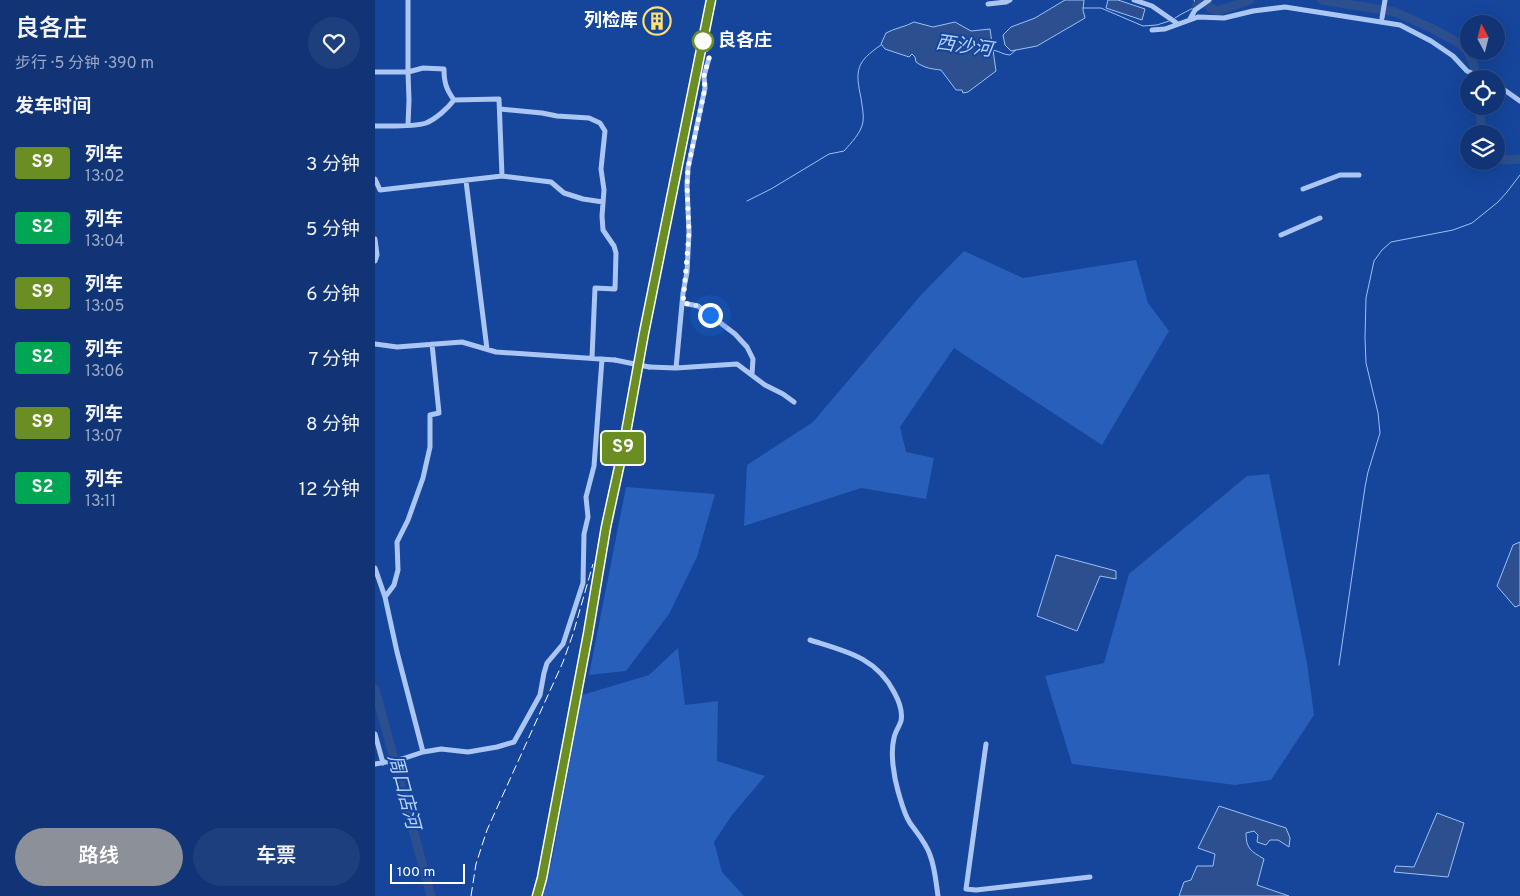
<!DOCTYPE html>
<html lang="zh">
<head>
<meta charset="utf-8">
<style>
  :root { --surface:#103475; --page:#1e3f7d; --text:#f1f3f6; --muted:#9caac5; --line:#304f87; --accent:#8c9099 }
  body { margin:0; font-family:Overpass,"Noto Sans SC",sans-serif; background:var(--page); color:var(--text); height:100vh; display:flex; flex-direction:column; font-size:19px; white-space:nowrap }
  * { box-sizing:border-box; margin:0 }
  p { font-size:16px; color:var(--muted) }
  .icon { flex:none; width:28px; height:28px; fill:none; stroke:currentColor; stroke-width:2; stroke-linecap:round; stroke-linejoin:round }
  .map { position:relative; flex:1; overflow:hidden }
  .details { display:flex; flex-direction:column; background:var(--surface); width:375px }
  .details>* { flex:none }
  .badge { padding:0 10px; border-radius:4px; font-size:18px; line-height:32px }
  .needle { width:32px; rotate:353deg }
  .fabs { position:absolute; left:1085px; top:15px; display:grid; gap:10px }
  .fabs a { display:grid; place-items:center; width:45px; height:45px; border-radius:50%; background:var(--surface); box-shadow:0 5px 20px #0002,0 0 0 1px var(--line); font-size:25px }
  .scale { position:absolute; left:15px; bottom:12px; width:75px; box-sizing:border-box; padding-left:5px; border:2px solid #fff; border-top:0; font-size:14px; line-height:18px; white-space:nowrap; color:#fff; -webkit-text-stroke:4px #15469c; paint-order:stroke }
  .you { position:absolute; width:25px; height:25px; margin:-12px; border:4px solid #fff; border-radius:50%; background:#1a73e8; box-shadow:0 0 0 8px #1a73e833 }
  .map>.badge { position:absolute; translate:-50% -50%; box-shadow:0 0 0 2px #fff }
  h2 { padding:0 15px; font-size:19px; line-height:45px }
  .round { display:grid; place-items:center; flex:none; width:52px; height:52px; border-radius:26px; background:var(--page) }
  .headline { display:flex; align-items:center; justify-content:space-between; height:85px; padding:0 15px }
  h1 { font-size:24px; font-weight:600; line-height:38px }
  .action { display:flex; gap:10px; margin-top:auto; padding:10px 15px }
  .action a { flex:1; height:58px; border-radius:30px; background:var(--accent); color:#fff; font-size:20px; font-weight:600; line-height:58px; text-align:center }
  .action a+a { background:var(--page); color:var(--text) }
  ul { padding:0; list-style:none }
  li { display:flex; align-items:center; gap:15px; height:65px; padding:0 15px }
  li div { flex:1 }
  li b { display:block; font-size:19px }
  li em { font-style:normal }
  li .badge { min-width:55px; font-weight:700; text-align:center }
  main { display:flex; flex:1; min-height:0 }
  .map>svg:first-child { display:block }
  .green { fill:#285fba }
  .water { fill:#2c4f8f; stroke:#9dc0f6 }
  .lines { fill:none; stroke-linecap:round; stroke-linejoin:round }
  .stream { stroke:#9dc0f6; stroke-width:1 }
  .river { stroke:#2c4f8f; stroke-width:9 }
  .minor { stroke:#abc6f3; stroke-width:5 }
  .rail { stroke:#fff; stroke-width:1; stroke-dasharray:9 4; stroke-linecap:butt }
  .minor-bridge { stroke:#abc6f3; stroke-width:5 }
  .line-casing { stroke:#fff; stroke-width:11 }
  .line { stroke:#6b8e23; stroke-width:8 }
  .walk { stroke:#fff; stroke-width:5; stroke-dasharray:0 9 }
  .stop-dot { fill:#fff; stroke:#6b8e23; stroke-width:2.5 }
  .labels { text-anchor:middle; dominant-baseline:central; stroke-width:4; stroke-linejoin:round; paint-order:stroke }
  .poi-label { font-size:18px; font-weight:bold; fill:#fff; stroke:#15469c; text-anchor:end }
  .stop-label { font-size:18px; font-weight:bold; fill:#fff; stroke:#15469c; text-anchor:start }
  .water-label { font-size:19px; font-style:italic; fill:#b7d1f9; stroke:#15469c }
</style>
</head>
<body>
<main>
<section class="details">
<div class="headline"><div><h1>良各庄</h1><p>步行 · 5 分钟 · 390 m</p></div><a class="round"><svg class="icon" aria-label="heart" viewBox="0 0 24 24"><path d="M12 20l-8-8c-3-5 5-10 8-4 3-6 11-1 8 4z"/></svg></a></div>
<h2>发车时间</h2>
<ul>
<li><span class="badge" style="background:#6b8e23;color:#fff">S9</span><div><b>列车</b><p>13:02</p></div><em>3 分钟</em></li>
<li><span class="badge" style="background:#00a651;color:#fff">S2</span><div><b>列车</b><p>13:04</p></div><em>5 分钟</em></li>
<li><span class="badge" style="background:#6b8e23;color:#fff">S9</span><div><b>列车</b><p>13:05</p></div><em>6 分钟</em></li>
<li><span class="badge" style="background:#00a651;color:#fff">S2</span><div><b>列车</b><p>13:06</p></div><em>7 分钟</em></li>
<li><span class="badge" style="background:#6b8e23;color:#fff">S9</span><div><b>列车</b><p>13:07</p></div><em>8 分钟</em></li>
<li><span class="badge" style="background:#00a651;color:#fff">S2</span><div><b>列车</b><p>13:11</p></div><em>12 分钟</em></li>
</ul>
<div class="action"><a>路线</a><a>车票</a></div>
</section>
<div class="map">
<svg width="1145" height="896" viewBox="0 0 1145 896">
  <rect width="100%" height="100%" fill="#15469c"/>
  <!-- green -->
  <path class="green" d="M589,251L648,278L761,260L773,303L794,331L727,445L579,348L525,427L531,452L559,458L551,499L486,488L369,526L372,465L438,422L546,295Z
    M894,474L932,663L939,715L896,780L860,785L697,764L670,676L729,663L754,574L872,476Z
    M251,487L340,494L322,557L294,614L251,671L214,675Z
    M303,648L310,705L343,701L342,761L390,776L357,815L339,842L347,872L369,896H168L177,860L207,695L274,675Z"/>
  <!-- water -->
  <path class="water" d="M690,0H709L708,10L710,18L662,46L636,51L630,45L628,35L636,27L660,18Z
    M733,0H743L770,9L767,20L731,8Z
    M539,22L558,27L580,22L596,31L615,29L621,71L593,92L588,93L587,90H581L566,70C557,69 549,68 541,62L540,57L537,54L534,57L510,49L506,44L511,33C520,28 530,27 539,22Z
    M1145,542V605L1140,607L1122,586L1138,545Z
    M681,555L741,571V579L725,576L702,631L662,616Z
    M844,806L911,828L915,838L914,847L903,840H895L891,845L882,842L883,835L879,831L871,833C871,849 876,851 889,859L882,885L914,896H804L809,882L816,880L822,866H838L840,854L823,848Z
    M1062,813L1089,823L1073,877L1019,872L1021,866L1039,867Z"/>
  <g class="lines">
    <!-- stream -->
    <path class="stream" d="M708,8H726L768,26L782,25L794,21
      M800,18C807,13 814,11 821,6L819,0
      M618,50C624,51 629,55 635,55L641,50
      M372,201L396,189L454,154L469,151C476,143 486,133 488,122C489,114 487,106 486,98C480,70 481,62 506,45
      M964,665L990,487L993,472L1005,433L1003,413L991,363L990,338L991,298L999,261L1007,250L1016,242L1078,230L1097,223L1123,202L1132,192L1145,175"/>
    <!-- river -->
    <path class="river" d="M947,0L1020,12L1056,28L1082,42L1092,50L1099,66L1101,79
      M821,6L829,2L837,9L843,11L875,0
      M1104,106L1107,134
      M1121,158L1133,160L1145,159
      M0,689L56,896"/>
    <!-- minor -->
    <path class="minor" d="M759,0L777,6L803,24
      M613,4L631,2L635,0
      M1007,18L1010,0
      M815,19L820,10L834,0
      M777,30L790,29L823,17L849,18L878,11L910,7L1025,25L1056,41L1078,56L1092,71L1110,79
      M0,72H33L48,68L69,69C69,82 71,89 79,100
      M1121,84L1145,101
      M125,109L167,113L182,116L214,118L225,123L230,131L226,169L229,190L227,216L228,230L239,246L241,253L240,289L220,288L217,358
      M33,125L34,100L33,72V0
      M0,126C14,126 39,127 51,123C61,119 73,108 79,100L124,99L127,176
      M0,179L5,190L127,176L176,182L189,193L208,199L228,202
      M91,181L112,349
      M928,189L965,175H984
      M906,235L945,218
      M0,239L2,255L0,261
      M308,303L323,306L360,334L372,347L378,359L377,374
      M0,344L22,347L87,342L121,352L240,360
      M274,367L301,368L362,364L390,385L408,394L419,402
      M301,368L308,293L312,272L314,233L312,186L313,168L330,88L329,76L334,58
      M0,568L10,597L22,652L48,752L27,759L0,764
      M10,597L19,585L23,570L22,542L33,520L48,478L55,447V415L64,413L57,344
      M435,640C470,651 501,657 519,692C524,701 528,711 526,721C524,727 520,732 519,738C515,753 519,777 523,791C526,801 529,814 535,823C542,833 551,843 555,855C560,868 561,882 563,896
      M0,734L8,763
      M611,744L591,889L601,890L715,877
      M48,752L66,749L93,752L122,747L139,742L165,695L169,673L172,663L188,644L208,583L209,534L213,517L211,497L219,466L227,359"/>
    <!-- rail -->
    <path class="rail" d="M96,896L101,864L112,830L188,662L198,634L218,564
      M162,896L167,878L213,634L231,527L248,449L269,333L336,0"/>
    <!-- minor-bridge -->
    <path class="minor-bridge" d="M240,360L274,367"/>
  </g>
  <g class="lines">
    <!-- line casing -->
    <g class="line-casing">
      <path id="line" d="M162,896L167,878L213,634L231,527L248,449L269,333L336,0"/>
    </g>
    <!-- line -->
    <use href="#line" class="line"/>
    <!-- walk -->
    <path class="walk" d="M328,41L334,58L329,76L330,88L313,168L312,186L314,233L308,303L323,306L335,315"/>
  </g>
  <!-- icons -->
  <defs>
    <g id="building-ring" transform="scale(1.4375)"><circle r="9.5" fill="#15469c" stroke="#ffdf6d" stroke-width="1.5"/><path d="M-4-6H4V6H1V3H-1V6H-4ZM-2.5-4.3h1.7v1.8h-1.7ZM.8-4.3h1.7v1.8H.8ZM-2.5-1h1.7V.8h-1.7ZM.8-1h1.7V.8H.8Z" fill="#ffdf6d"/></g>
  </defs>
  <g fill-rule="evenodd">
    <use href="#building-ring" x="282" y="21"/>
  </g>
  <!-- markers -->
  <circle class="stop-dot" cx="328" cy="41" r="10"/>
  <g class="labels">
    <!-- poi labels -->
    <g class="poi-label">
      <text x="263" y="21">列检库</text>
    </g>
    <!-- stop labels -->
    <g class="stop-label">
      <text x="343" y="41">良各庄</text>
    </g>
    <!-- water labels -->
    <g class="water-label">
      <text transform="translate(589 47) rotate(8)">西沙河</text>
      <text transform="translate(28 792) rotate(75)">周口店河</text>
    </g>
  </g>
</svg>
<div class="fabs">
<a><svg class="needle" viewBox="-14 -14 28 28"><path d="M0-13l5 13h-10z" fill="#e53935"/><path d="M0 13l5-13h-10z" fill="#9caac5"/></svg></a>
<a><svg class="icon" aria-label="locate" viewBox="0 0 24 24"><circle cx="12" cy="12" r="6"/><path d="M12 2v4M12 18v4M2 12h4M18 12h4"/></svg></a>
<a><svg class="icon" aria-label="layers" viewBox="0 0 24 24"><path d="M12 4l9 5-9 5-9-5zM3 14l9 5 9-5"/></svg></a>
</div>
<div class="scale">100 m</div>
<div class="you" style="left:335px;top:315px"></div>
<b class="badge" style="left:248px;top:448px;background:#6b8e23;color:#fff">S9</b>
</div>
</main>
</body>
</html>
